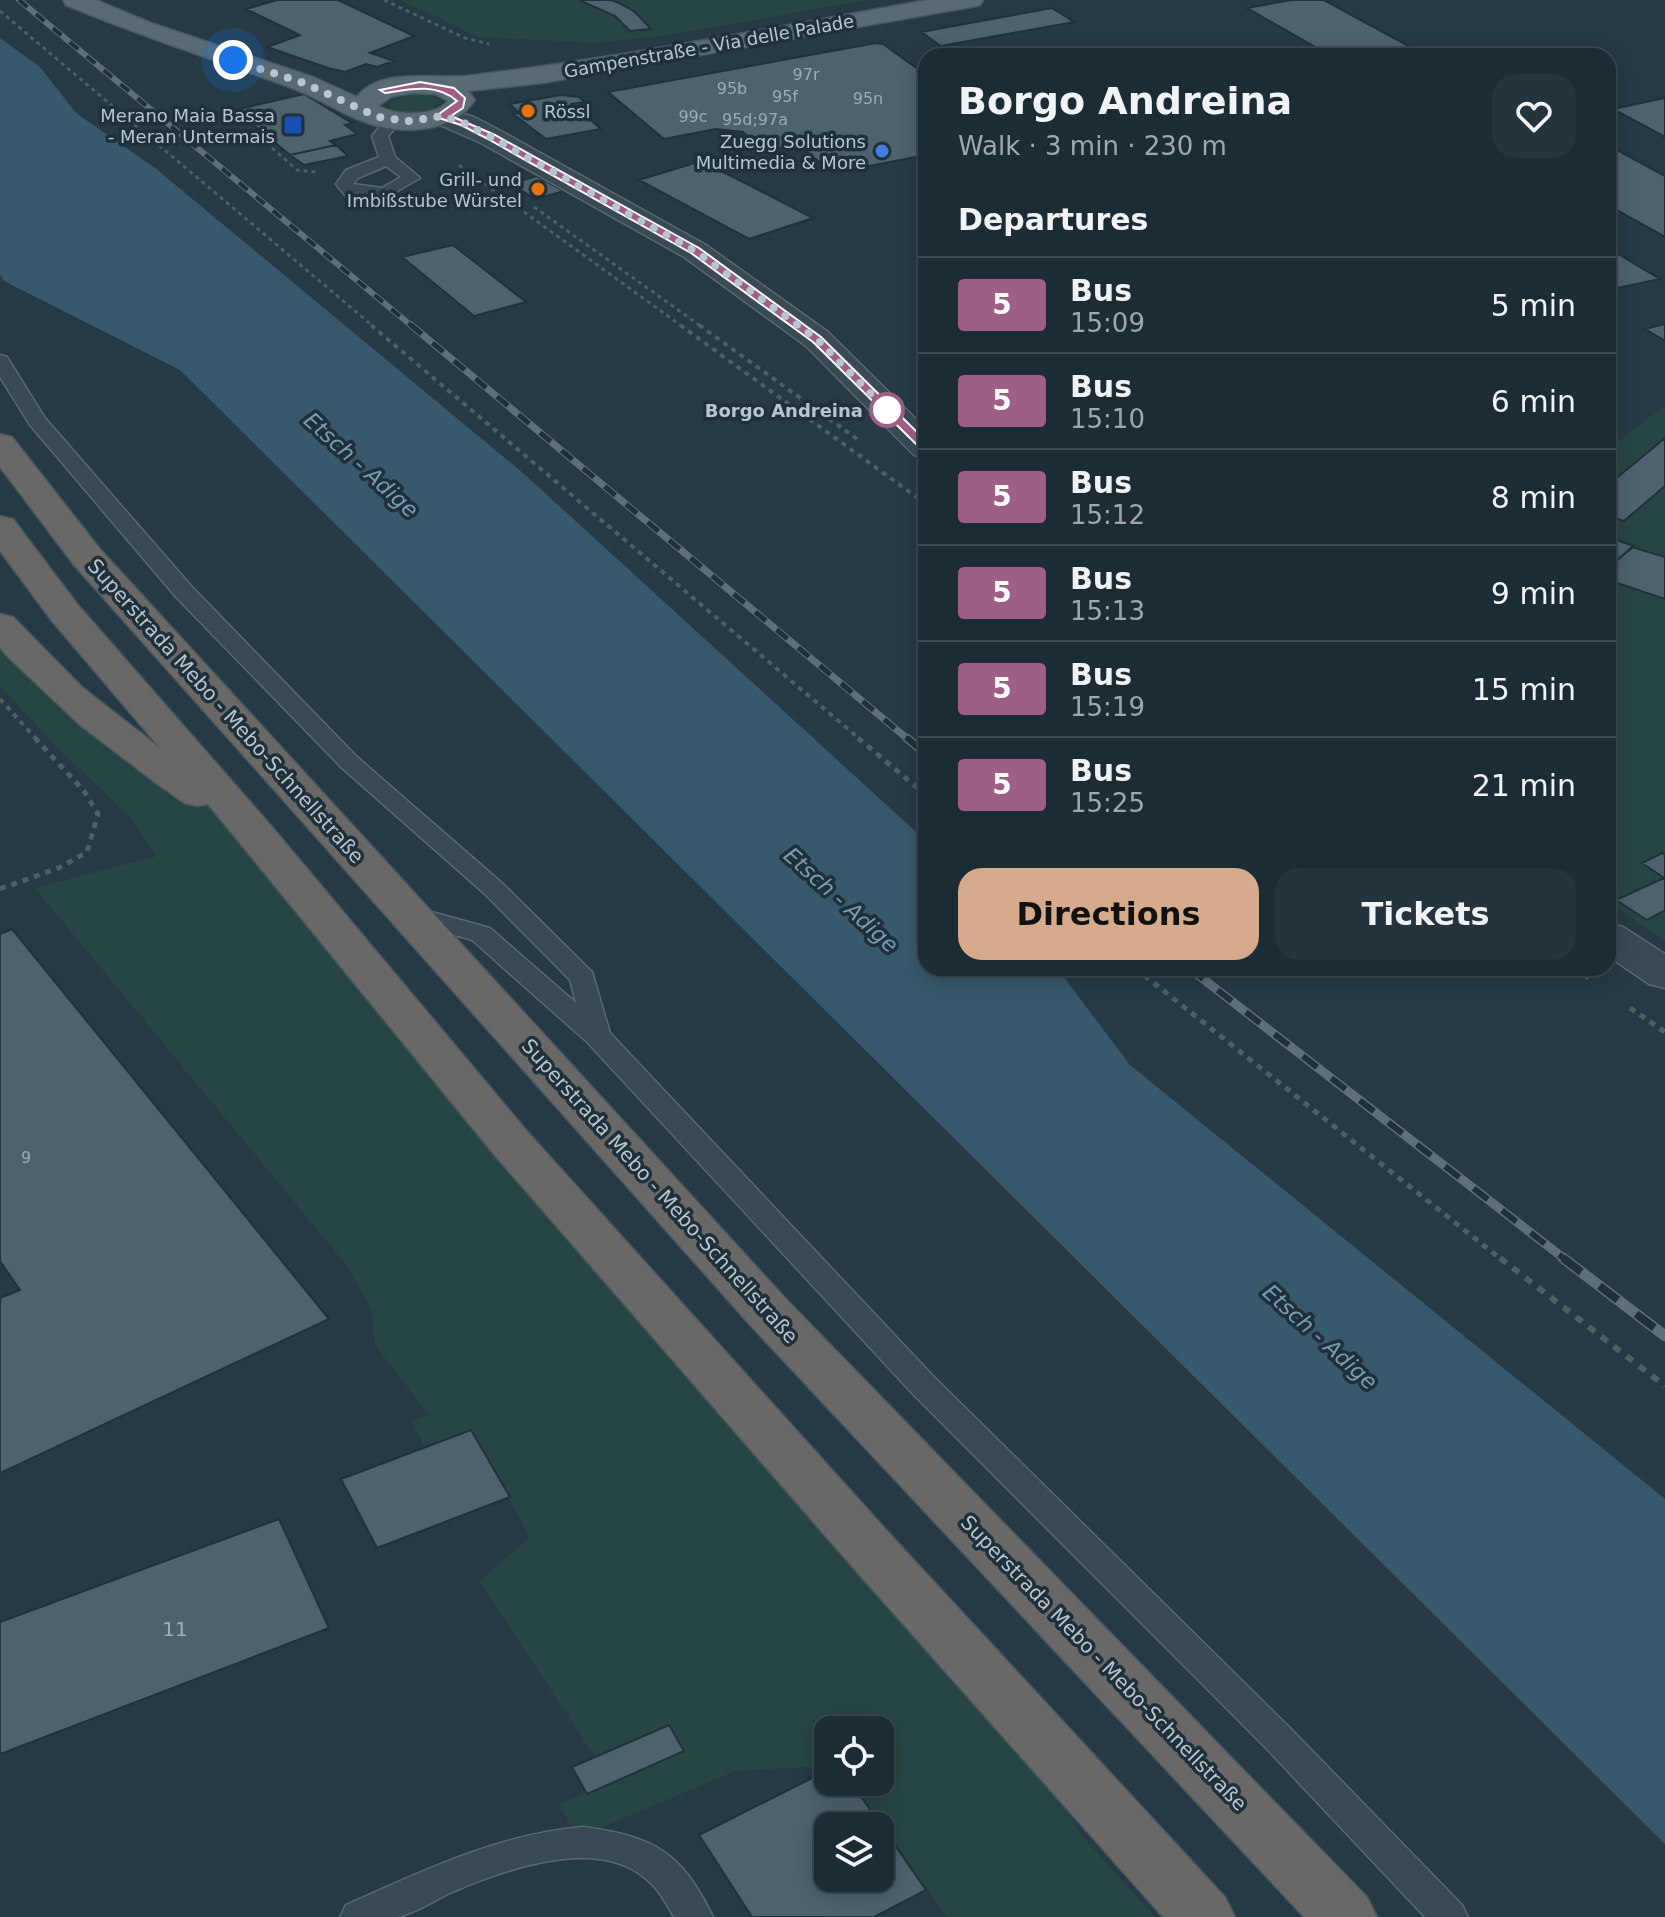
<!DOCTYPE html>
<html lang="en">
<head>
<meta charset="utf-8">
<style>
  :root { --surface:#1c2c34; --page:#25343c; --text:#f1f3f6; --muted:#a0a7ac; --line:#3a484f; --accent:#d6ab8b }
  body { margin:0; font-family:"DejaVu Sans",sans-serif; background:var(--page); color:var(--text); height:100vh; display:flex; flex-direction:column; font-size:30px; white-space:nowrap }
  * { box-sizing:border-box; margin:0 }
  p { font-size:26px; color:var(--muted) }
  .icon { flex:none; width:44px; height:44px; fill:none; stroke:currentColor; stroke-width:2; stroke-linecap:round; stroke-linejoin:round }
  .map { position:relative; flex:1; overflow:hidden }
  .panel { position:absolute; left:918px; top:48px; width:698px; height:928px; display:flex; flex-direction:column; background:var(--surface); border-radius:24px; box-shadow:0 4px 20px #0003,0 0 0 2px var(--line) }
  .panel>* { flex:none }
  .badge { padding:0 16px; border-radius:6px; font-size:28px; line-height:52px }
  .controls { position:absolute; left:814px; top:1716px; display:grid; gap:16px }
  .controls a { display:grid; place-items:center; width:80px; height:80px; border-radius:16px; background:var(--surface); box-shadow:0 4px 20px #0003,0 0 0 2px var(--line); font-size:40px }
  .you { position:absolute; width:40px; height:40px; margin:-20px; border:6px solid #fff; border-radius:50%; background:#1a73e8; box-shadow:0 0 0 12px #1a73e833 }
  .map>.badge { position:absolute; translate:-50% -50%; box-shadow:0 0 0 4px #fff }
  h2 { padding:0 40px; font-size:30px; line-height:72px }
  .round { display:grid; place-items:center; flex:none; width:84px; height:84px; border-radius:24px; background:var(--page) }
  .headline { display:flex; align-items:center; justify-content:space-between; height:136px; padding:0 40px }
  h1 { font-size:38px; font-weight:700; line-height:60px }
  .cta { display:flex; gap:16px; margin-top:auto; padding:16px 40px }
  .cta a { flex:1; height:92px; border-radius:24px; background:var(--accent); color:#111; font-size:32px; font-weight:700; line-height:92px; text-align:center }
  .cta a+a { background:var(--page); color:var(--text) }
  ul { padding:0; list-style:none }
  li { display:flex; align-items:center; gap:24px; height:96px; padding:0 40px; border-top:2px solid var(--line) }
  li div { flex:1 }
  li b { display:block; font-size:30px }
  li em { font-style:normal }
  li .badge { min-width:88px; font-weight:700; text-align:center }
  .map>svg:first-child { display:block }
  .green { fill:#274643 }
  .water { fill:#38596c }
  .building { fill:#4c626d; stroke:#21313c; stroke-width:2; fill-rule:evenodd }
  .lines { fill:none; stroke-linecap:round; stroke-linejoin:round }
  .service-casing { stroke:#596872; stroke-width:3 }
  .minor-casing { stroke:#596872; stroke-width:3 }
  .primary-casing { stroke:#475661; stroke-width:3 }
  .trunk-casing { stroke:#45555f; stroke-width:3 }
  .path-far3 { stroke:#486360; stroke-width:3; stroke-dasharray:4 4; stroke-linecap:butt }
  .path-far2 { stroke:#486360; stroke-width:4; stroke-dasharray:5 5; stroke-linecap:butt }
  .path-far1 { stroke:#486360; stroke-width:5; stroke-dasharray:6 6; stroke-linecap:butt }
  .path { stroke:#486360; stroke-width:6; stroke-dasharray:8 8; stroke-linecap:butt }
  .service { fill:#3a4a54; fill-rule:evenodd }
  .minor { fill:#3a4a54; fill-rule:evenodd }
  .primary { fill:#586a74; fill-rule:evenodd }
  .trunk { fill:#6a6866; fill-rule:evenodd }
  .rail-far3-casing { stroke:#5c6f7b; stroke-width:6 }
  .rail-far2-casing { stroke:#5c6f7b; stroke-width:7 }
  .rail-far1-casing { stroke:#5c6f7b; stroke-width:9 }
  .rail-casing { stroke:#5c6f7b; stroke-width:11 }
  .rail-far3 { stroke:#1f303a; stroke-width:4; stroke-dasharray:11; stroke-linecap:butt }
  .rail-far2 { stroke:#1f303a; stroke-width:5; stroke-dasharray:14; stroke-linecap:butt }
  .rail-far1 { stroke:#1f303a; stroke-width:6; stroke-dasharray:18; stroke-linecap:butt }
  .rail { stroke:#1f303a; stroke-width:8; stroke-dasharray:23; stroke-linecap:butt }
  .line { fill:#9e5f84; stroke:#fff; stroke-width:2 }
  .walk { stroke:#b8c5ce; stroke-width:8; stroke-dasharray:0 14.4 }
  .food-dot { fill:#e8710a; stroke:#1f303a; stroke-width:3 }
  .transit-dot { fill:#1a4fb4; stroke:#1f303a; stroke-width:3 }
  .shop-dot { fill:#3f7fe0; stroke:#1f303a; stroke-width:3 }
  .stop-dot { fill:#fff; stroke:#9e5f84; stroke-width:4 }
  .labels { text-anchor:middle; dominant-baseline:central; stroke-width:7; stroke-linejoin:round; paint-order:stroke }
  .number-label { font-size:16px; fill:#9dacb6 }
  .far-street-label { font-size:18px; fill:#b8c5ce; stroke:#1f303a }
  .far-poi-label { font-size:18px; fill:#b8c5ce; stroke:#1f303a; text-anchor:end }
  .far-stop-label { font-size:18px; font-weight:bold; fill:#b8c5ce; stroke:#1f303a; text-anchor:end }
  .street-label { font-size:20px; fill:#b8c5ce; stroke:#1f303a }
  .near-number-label { font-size:20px; fill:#9dacb6 }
  .water-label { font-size:22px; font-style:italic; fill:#769db2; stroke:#1f303a }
</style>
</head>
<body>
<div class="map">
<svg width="1665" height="1917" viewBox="0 0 1665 1917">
  <rect width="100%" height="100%" fill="#253a45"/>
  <!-- green -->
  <path class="green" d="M400,0H868L668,35L595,43L479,37Z
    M413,94L430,95L439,100V104C425,115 405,115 389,107V102Z
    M1665,406V941L1608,901V449Z
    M0,625L258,837L1012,1707L1081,1835L1155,1917H947L851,1782H880V1730H828V1766L735,1771L579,1837L558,1805L684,1750L668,1725L595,1757L479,1581L530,1537L471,1431L424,1446L412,1421L429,1415L375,1345L372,1311L348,1267L35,888L157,856L129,816L54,744L0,686Z"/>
  <!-- water -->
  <path class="water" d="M0,38L40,67L76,113L155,168L523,473L926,841V968H1057L1130,1065L1665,1499V1844L180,370L4,281L0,274Z"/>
  <!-- building -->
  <path class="building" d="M277,0H338L414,36L370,53L394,61L377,67L366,64L345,72L328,68L267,47L300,35L246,9Z
    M579,0H611L619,3L635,12L651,29L630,31L615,16Z
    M1291,0H1324L1427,56H1331L1247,8Z
    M1052,8L1074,22L941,46L921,32Z
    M876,43L883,44L926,75V155L833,173L798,145L764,151L743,132L716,129L664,139L608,92Z
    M304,94L352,123L345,125L357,134L330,141L336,145L290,155L235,110Z
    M561,95L579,97L585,102L572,104L601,129L546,139L513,114L519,113L510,104Z
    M1665,98V137L1613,109Z
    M336,145L348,156L304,165L290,155Z
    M1608,145L1665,176V237L1608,205Z
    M701,161L747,184L813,218L749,239L639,180Z
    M537,176L540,178L564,191L536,199L510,184Z
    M453,245L526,302L474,316L402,257Z
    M1608,248L1660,279L1608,290Z
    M1665,324V341L1645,329Z
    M1665,438V486L1624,521L1608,516V485Z
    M1608,537L1634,546L1608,568Z
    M1632,547L1665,557V599L1608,580V568Z
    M1662,853L1665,855V910L1647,920L1616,900L1664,878L1642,863Z
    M12,929L329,1319L0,1473V1298L20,1290L0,1261V934Z
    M471,1430L510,1497L377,1548L341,1479Z
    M279,1519L329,1628L0,1754V1622Z
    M669,1725L684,1751L587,1794L572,1767Z
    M828,1770V1782H851L926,1890L874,1917H752L699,1835ZM828,1826H880V1878H828Z"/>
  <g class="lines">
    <!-- service casing -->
    <g class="service-casing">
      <path id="service" d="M393,116L401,121L388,136L395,157L420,178L385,198L345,195L336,184L346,170L379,157L372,136L387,118ZM386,166L401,177L382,188L353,184L358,178Z
        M0,355L7,357L45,418L192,587L357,757L503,884L592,972L610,1033L934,1377L1290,1728L1462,1905L1468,1917H1425L1266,1748L912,1393L587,1042L472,940L401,919L397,914L401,909L410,906L490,928L576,1003L570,980L485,894L341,767L176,597L30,425L0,377Z
        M583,1827C653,1836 682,1852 713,1917H674C666,1903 658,1888 645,1878C595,1836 504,1870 452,1892C435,1900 414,1914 396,1917C378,1917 358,1917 340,1917L346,1905C423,1871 498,1834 583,1827Z"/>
    </g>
    <!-- minor casing -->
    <g class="minor-casing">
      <path id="minor" d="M443,108L474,117L501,131L706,245L828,332L926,429V458L914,455L806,346L684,257L481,143L433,122L429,116L433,110Z
        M1608,923L1623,927L1665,954V988L1649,984L1608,956Z"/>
    </g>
    <!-- primary casing -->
    <g class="primary-casing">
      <path id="primary" d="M63,0H96L151,23L313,77L357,97C380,67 434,79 466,76C621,58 775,27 928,0H983L980,5L971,7L542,83L468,91L475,100C457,126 425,132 394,129C358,126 325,100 292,88C216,60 140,36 66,5ZM412,93L435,94L448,101C434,118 395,115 378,106L391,97Z"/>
    </g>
    <!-- trunk casing -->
    <g class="trunk-casing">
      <path id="trunk" d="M0,434L12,437L100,549L787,1300L1367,1897L1377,1917H1304L751,1326L74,565L0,467Z
        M0,516L13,519L78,605L273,828L526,1130L889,1533L1225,1897L1235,1917H1163L849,1563L492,1152L208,804L198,806L184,803L156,783L80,725L10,659L0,648V614L13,617L83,688L160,748L52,621L0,551Z"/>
    </g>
    <!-- path-far3 -->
    <path class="path-far3" d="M384,0L465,38L489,44
      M0,11L374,327
      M254,132L297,170L316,172
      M255,132L300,122
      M459,165L683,327
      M534,207L702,327"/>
    <!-- path-far2 -->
    <path class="path-far2" d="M371,325L861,740
      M680,325L926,504
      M699,325L857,439
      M0,699L37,740"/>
    <!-- path-far1 -->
    <path class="path-far1" d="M858,738L926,795
      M0,889L61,867L87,852L98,814L84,791L35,738
      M1135,968L1502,1260
      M1574,968L1593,981
      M1630,1008L1665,1032"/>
    <!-- path -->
    <path class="path" d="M1500,1258L1665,1386"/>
    <!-- service -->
    <use href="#service" class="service"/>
    <!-- minor -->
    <use href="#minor" class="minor"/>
    <!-- primary -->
    <use href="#primary" class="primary"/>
    <!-- trunk -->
    <use href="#trunk" class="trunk"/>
    <!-- rail-far3 casing -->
    <g class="rail-far3-casing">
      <path id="rail-far3" d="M19,0L413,327"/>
    </g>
    <!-- rail-far2 casing -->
    <g class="rail-far2-casing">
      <path id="rail-far2" d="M411,325L909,740"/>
    </g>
    <!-- rail-far1 casing -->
    <g class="rail-far1-casing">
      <path id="rail-far1" d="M907,738L926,754
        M1189,968L1566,1260"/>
    </g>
    <!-- rail casing -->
    <g class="rail-casing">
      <path id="rail" d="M1563,1258L1665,1336"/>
    </g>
    <!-- rail-far3 -->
    <use href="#rail-far3" class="rail-far3"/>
    <!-- rail-far2 -->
    <use href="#rail-far2" class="rail-far2"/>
    <!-- rail-far1 -->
    <use href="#rail-far1" class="rail-far1"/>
    <!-- rail -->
    <use href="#rail" class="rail"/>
  </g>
  <!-- line -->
  <path class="line" d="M420,82L454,88L465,98L463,108L451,116L495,135L699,248L821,337L930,445V450H922L813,342L691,253L488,139L461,125L439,118V114L457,101C437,83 410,89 385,93L380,90Z"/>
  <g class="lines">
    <!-- walk -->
    <path class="walk" d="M233,60L304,83L378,117L409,121L443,116L464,123L491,137L695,251L817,339L887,410"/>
  </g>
  <!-- markers -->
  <g class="food-dot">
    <circle cx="528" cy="111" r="8"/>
    <circle cx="538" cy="189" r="8"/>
  </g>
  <rect class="transit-dot" x="283" y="115" width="20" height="20" rx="4"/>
  <circle class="shop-dot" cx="882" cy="151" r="8"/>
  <circle class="stop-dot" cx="887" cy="410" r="16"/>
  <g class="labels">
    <!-- number labels -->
    <g class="number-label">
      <text x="806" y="74">97r</text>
      <text x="732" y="88">95b</text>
      <text x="785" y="96">95f</text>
      <text x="868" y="98">95n</text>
      <text x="693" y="116">99c</text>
      <text x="755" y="119">95d;97a</text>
      <text x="26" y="1157">9</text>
    </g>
    <!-- far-street labels -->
    <g class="far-street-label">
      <text transform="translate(709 46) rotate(-10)">Gampenstraße - Via delle Palade</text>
    </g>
    <!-- far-poi labels -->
    <g class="far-poi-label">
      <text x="544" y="111" text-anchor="start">Rössl</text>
      <text x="275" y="115">Merano Maia Bassa<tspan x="275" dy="21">- Meran Untermais</tspan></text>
      <text x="866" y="141">Zuegg Solutions<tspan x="866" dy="21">Multimedia &amp; More</tspan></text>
      <text x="522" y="179">Grill- und<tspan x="522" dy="21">Imbißstube Würstel</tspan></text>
    </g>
    <!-- far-stop labels -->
    <g class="far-stop-label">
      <text x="863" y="410">Borgo Andreina</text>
    </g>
    <!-- street labels -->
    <g class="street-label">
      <text transform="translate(226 711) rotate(48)">Superstrada Mebo - Mebo-Schnellstraße</text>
      <text transform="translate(660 1191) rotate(48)">Superstrada Mebo - Mebo-Schnellstraße</text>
      <text transform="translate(1104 1663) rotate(46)">Superstrada Mebo - Mebo-Schnellstraße</text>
    </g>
    <!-- near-number labels -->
    <g class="near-number-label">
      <text x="175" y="1629">11</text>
    </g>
    <!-- water labels -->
    <g class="water-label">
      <text transform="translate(361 465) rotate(42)">Etsch - Adige</text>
      <text transform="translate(841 900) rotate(42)">Etsch - Adige</text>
      <text transform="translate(1320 1337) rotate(42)">Etsch - Adige</text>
    </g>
  </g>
</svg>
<div class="controls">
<a><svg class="icon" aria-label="locate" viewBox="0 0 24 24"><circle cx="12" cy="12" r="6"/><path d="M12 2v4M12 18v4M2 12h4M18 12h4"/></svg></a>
<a><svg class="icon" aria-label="layers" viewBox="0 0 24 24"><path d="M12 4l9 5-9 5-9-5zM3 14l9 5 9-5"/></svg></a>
</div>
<div class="you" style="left:233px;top:60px"></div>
<section class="panel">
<div class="headline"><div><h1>Borgo Andreina</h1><p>Walk · 3 min · 230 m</p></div><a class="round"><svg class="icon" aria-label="heart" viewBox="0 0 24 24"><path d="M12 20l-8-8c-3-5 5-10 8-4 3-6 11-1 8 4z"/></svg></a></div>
<h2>Departures</h2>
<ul>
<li><span class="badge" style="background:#9e5f84;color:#fff">5</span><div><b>Bus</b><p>15:09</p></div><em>5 min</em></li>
<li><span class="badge" style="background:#9e5f84;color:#fff">5</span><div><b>Bus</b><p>15:10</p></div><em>6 min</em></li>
<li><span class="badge" style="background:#9e5f84;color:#fff">5</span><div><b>Bus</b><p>15:12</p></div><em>8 min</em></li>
<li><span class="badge" style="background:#9e5f84;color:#fff">5</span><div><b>Bus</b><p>15:13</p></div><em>9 min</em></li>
<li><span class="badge" style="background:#9e5f84;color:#fff">5</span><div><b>Bus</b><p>15:19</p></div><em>15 min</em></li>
<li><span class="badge" style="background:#9e5f84;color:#fff">5</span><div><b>Bus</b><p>15:25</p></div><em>21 min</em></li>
</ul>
<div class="cta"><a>Directions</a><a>Tickets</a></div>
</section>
</div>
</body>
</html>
